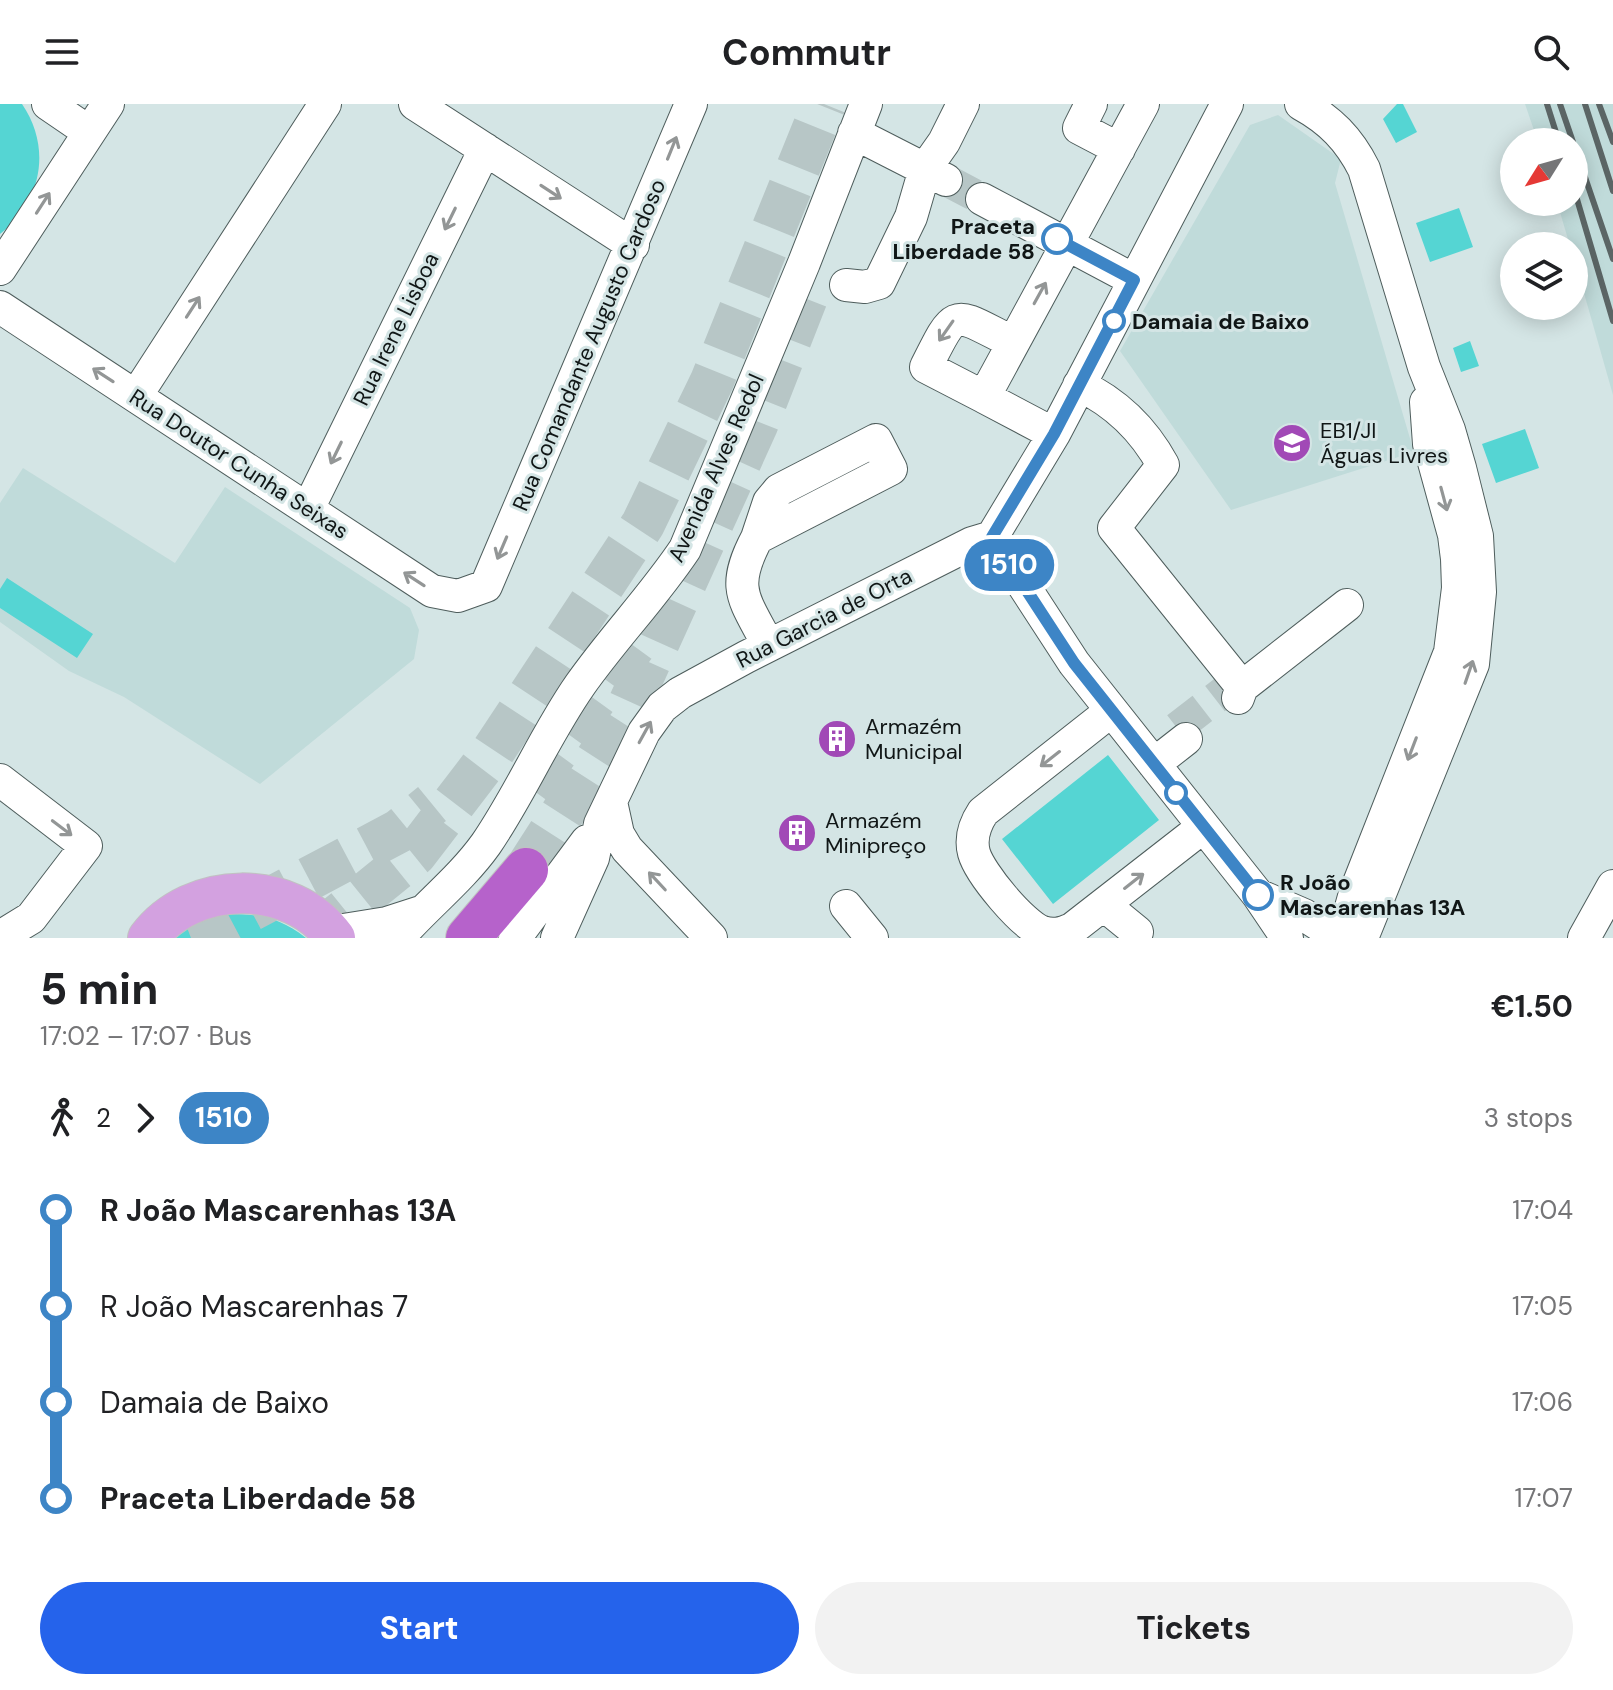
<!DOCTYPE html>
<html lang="en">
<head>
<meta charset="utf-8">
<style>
  :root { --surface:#fff; --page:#f2f2f2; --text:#202124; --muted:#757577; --accent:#2563eb }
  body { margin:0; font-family:"DM Sans",sans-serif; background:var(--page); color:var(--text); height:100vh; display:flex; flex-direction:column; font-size:30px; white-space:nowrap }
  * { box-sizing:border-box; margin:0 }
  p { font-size:26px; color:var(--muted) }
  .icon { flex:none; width:44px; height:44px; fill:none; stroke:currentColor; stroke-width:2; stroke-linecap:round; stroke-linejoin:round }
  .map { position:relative; height:834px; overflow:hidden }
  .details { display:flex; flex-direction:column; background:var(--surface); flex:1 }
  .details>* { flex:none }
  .badge { padding:0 16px; border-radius:26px; font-size:28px; line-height:52px }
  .needle { width:52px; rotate:233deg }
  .controls { position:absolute; left:1500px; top:24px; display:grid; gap:16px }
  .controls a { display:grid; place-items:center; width:88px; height:88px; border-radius:50%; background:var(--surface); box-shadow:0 4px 20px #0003; font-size:40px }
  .map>.badge { position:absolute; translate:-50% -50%; box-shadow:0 0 0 4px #fff }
  .legs { display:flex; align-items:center; gap:12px; height:88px; padding:0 40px; font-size:26px }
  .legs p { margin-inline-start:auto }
  .summary { display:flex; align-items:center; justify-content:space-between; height:136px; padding:0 40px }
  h1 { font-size:44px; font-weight:700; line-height:60px }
  .cta { display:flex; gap:16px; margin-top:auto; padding:16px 40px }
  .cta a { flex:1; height:92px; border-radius:48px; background:var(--accent); color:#fff; font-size:32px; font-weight:700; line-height:92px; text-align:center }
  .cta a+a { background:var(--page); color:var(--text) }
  ul { padding:0 40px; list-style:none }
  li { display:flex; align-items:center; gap:28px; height:96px; font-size:30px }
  li i { display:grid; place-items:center; width:12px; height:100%; margin:0 10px; background:currentColor }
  li i::after { content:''; width:20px; height:20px; margin:-10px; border:6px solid; border-radius:50%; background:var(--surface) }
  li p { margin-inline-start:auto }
  li:first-child i { background:linear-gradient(#0000 50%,currentColor 0) }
  li:last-child i { background:linear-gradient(currentColor 50%,#0000 0) }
  header { display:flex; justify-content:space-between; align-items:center; height:104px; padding:0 40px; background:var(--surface); font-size:36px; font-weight:700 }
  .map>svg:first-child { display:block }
  .built { fill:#c0dbda }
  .green { fill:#55d5d3 }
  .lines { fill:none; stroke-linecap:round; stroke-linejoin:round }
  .minor-tunnel { stroke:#b7c6c6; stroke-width:32; stroke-dasharray:32 16; stroke-linecap:butt }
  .highway-tunnel { stroke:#b7c6c6; stroke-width:44; stroke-dasharray:44 22; stroke-linecap:butt }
  .minor-casing { stroke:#4e5d5c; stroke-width:34 }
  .major-casing { stroke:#c1c2c2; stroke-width:42 }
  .highway-casing { stroke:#c1c2c2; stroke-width:46 }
  .minor { stroke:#fff; stroke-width:32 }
  .major { stroke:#d3a1e0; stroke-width:40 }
  .highway { stroke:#b662cb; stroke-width:44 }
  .rail { stroke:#5b6565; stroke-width:6 }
  .oneway { stroke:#939696 }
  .line-1-casing { stroke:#fff; stroke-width:18 }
  .line-1 { stroke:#3d85c6; stroke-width:12 }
  .stop-1-dot { fill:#fff; stroke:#3d85c6; stroke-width:4 }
  .labels { text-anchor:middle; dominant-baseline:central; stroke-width:6; stroke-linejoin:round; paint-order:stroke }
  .stop-label { font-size:22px; font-weight:bold; fill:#101616; stroke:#d4e5e5; text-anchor:start }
  .street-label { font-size:22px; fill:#101616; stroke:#d4e5e5 }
  .poi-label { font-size:22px; fill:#101616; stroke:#d4e5e5; text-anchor:start }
</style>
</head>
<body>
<header><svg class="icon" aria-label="menu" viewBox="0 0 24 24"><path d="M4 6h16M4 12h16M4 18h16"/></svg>Commutr<svg class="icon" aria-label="search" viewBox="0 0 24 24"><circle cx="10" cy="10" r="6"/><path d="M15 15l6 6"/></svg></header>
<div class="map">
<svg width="1613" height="834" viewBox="0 0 1613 834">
  <rect width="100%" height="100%" fill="#d4e5e5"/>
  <!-- built -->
  <path class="built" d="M1525,0H1613V291L1574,154V142H1570L1557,98H1574V38H1538Z
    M1278,11L1341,55L1335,79L1414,348L1231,406L1120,247L1250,21Z
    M23,364L175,459L225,383L410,504L419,526L414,555L260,680L124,593L69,567L0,518V399Z"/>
  <!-- green -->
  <path class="green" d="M0,0H22C52,44 42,97 0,130Z
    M1397,0H1403L1417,28L1396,39L1383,15Z
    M1459,104L1473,143L1430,158L1416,119Z
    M1470,237L1479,262L1461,268L1453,244Z
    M1525,325L1539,364L1496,379L1482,340Z
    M7,474L93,530L77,554L0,504V485Z
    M1108,651L1159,716L1053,800L1002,735Z
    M224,810C258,810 278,812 306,834H175L193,821Z"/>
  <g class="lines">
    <!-- minor-tunnel -->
    <path class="minor-tunnel" d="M946,76L982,95
      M1177,624L1230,583"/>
    <!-- highway-tunnel -->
    <path class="highway-tunnel" d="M530,684L640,533
      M526,766L623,615L756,321L807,191
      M191,834L212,826L399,727L432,700
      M311,834L415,750L490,652L643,420L712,277L824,0"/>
    <!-- minor casing -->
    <g class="minor-casing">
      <path id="minor" d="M48,0L89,28
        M415,0L633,141
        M1091,0L1079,24L1119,45
        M1301,0C1330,16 1349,35 1364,65L1424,263L1449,326L1460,364L1477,432L1480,488L1473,560L1362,834
        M854,29L946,76
        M982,95L1134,176
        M0,165L108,0
        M846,181L865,183L879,179L911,113L925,65L944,38L963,0
        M0,203L432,487L458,492L486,482L691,0
        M1012,238C952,208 957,201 926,263L984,293L1143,0
        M1079,281C1115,298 1144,326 1163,361L1114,424L1242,583
        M136,292L325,0
        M984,293L1054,330
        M308,405L485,45
        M992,433L1074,559L1258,791L1287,834
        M757,434L769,398L779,386L876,336L891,365L757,434C730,485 744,494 768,541
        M1238,594L1242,583L1347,501
        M1111,607L983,708C975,720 970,734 974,749C980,770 1023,821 1042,828C1054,832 1062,829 1072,825L1203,723
        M1154,660L1186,635
        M0,676L86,742L31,814L0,833
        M611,698L618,730L627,745L711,834
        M1258,791L1304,811L1340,834
        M1104,801L1137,828
        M846,802L872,834
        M331,828L387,819L421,808
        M1343,832L1355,789L1450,548L1458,484L1457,455L1454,431L1429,340L1426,298
        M398,834C427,801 461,775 486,740C521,689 545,631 580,581C613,534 653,493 685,445L804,159L866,0
        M515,834L587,737
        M557,834L593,754L600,720L644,628L662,603L680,589L746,553L972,439L992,433L1054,330L1227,0
        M1584,834L1613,782"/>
    </g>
    <!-- major casing -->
    <g class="major-casing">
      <path id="major" d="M148,834C191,776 291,773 335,834"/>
    </g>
    <!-- highway casing -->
    <g class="highway-casing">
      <path id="highway" d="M468,834L526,766"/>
    </g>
    <!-- minor -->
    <use href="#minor" class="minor"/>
    <!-- major -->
    <use href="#major" class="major"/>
    <!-- highway -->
    <use href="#highway" class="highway"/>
    <!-- rail -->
    <path class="rail" d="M1547,0L1559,38
      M1560,0L1573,38
      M1585,0L1613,87
      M1599,0L1613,38
      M1574,41L1613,155
      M1574,85L1613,217"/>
  </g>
  <!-- one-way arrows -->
  <defs><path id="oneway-shaft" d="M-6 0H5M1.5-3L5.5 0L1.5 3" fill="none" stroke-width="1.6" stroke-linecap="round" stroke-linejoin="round" transform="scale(2)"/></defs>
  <g class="oneway">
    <use href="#oneway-shaft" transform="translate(672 44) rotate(-68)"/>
    <use href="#oneway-shaft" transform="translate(551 88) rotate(33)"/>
    <use href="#oneway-shaft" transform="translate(43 99) rotate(-57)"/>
    <use href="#oneway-shaft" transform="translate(450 115) rotate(116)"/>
    <use href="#oneway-shaft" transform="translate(1040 189) rotate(-61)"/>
    <use href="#oneway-shaft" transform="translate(193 203) rotate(-57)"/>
    <use href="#oneway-shaft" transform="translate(946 227) rotate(125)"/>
    <use href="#oneway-shaft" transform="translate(103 271) rotate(-147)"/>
    <use href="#oneway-shaft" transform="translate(336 349) rotate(116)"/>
    <use href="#oneway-shaft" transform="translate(1444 395) rotate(75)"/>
    <use href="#oneway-shaft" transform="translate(502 444) rotate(113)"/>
    <use href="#oneway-shaft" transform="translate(414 475) rotate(-147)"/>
    <use href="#oneway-shaft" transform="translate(1469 568) rotate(-71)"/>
    <use href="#oneway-shaft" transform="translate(645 628) rotate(-61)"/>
    <use href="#oneway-shaft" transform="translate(1412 645) rotate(111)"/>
    <use href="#oneway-shaft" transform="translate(1050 655) rotate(142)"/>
    <use href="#oneway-shaft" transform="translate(62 724) rotate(37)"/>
    <use href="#oneway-shaft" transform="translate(657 777) rotate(-133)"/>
    <use href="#oneway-shaft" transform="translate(1134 777) rotate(-38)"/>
  </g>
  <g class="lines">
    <!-- line-1 casing -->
    <g class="line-1-casing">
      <path id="line-1" d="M1057,135L1134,176L1054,330L992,433L1074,559L1258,791"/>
    </g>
    <!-- line-1 -->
    <use href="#line-1" class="line-1"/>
  </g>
  <!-- icons -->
  <defs>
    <g id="school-disc" transform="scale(2)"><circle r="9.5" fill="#a149b6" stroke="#d4e5e5"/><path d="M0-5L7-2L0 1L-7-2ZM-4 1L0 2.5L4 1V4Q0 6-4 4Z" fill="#fff"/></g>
    <g id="building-disc" transform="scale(2)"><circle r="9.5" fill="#a149b6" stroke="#d4e5e5"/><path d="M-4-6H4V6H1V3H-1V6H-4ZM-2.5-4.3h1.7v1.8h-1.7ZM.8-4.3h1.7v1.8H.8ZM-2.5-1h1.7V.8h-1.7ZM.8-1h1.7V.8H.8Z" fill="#fff"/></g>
  </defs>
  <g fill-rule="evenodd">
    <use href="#school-disc" x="1292" y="339"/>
    <use href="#building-disc" x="837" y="635"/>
    <use href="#building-disc" x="797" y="729"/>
  </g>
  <!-- markers -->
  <g class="stop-1-dot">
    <circle cx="1057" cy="135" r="14"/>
    <circle cx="1114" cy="217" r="10"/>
    <circle cx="1176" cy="689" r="10"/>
    <circle cx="1258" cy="791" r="14"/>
  </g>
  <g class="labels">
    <!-- stop labels -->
    <g class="stop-label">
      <text x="1035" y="122" text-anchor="end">Praceta<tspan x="1035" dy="25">Liberdade 58</tspan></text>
      <text x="1132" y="217">Damaia de Baixo</text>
      <text x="1280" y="778">R João<tspan x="1280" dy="25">Mascarenhas 13A</tspan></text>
    </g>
    <!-- street labels -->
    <g class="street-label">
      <text transform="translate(396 225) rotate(-64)">Rua Irene Lisboa</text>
      <text transform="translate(589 241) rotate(-67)">Rua Comandante Augusto Cardoso</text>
      <text transform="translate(239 360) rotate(33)">Rua Doutor Cunha Seixas</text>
      <text transform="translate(716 364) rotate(-66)">Avenida Alves Redol</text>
      <text transform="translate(824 514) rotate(-27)">Rua Garcia de Orta</text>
    </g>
    <!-- poi labels -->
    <g class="poi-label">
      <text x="1320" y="326">EB1/JI<tspan x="1320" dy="25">Águas Livres</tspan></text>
      <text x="865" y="622">Armazém<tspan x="865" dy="25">Municipal</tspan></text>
      <text x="825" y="716">Armazém<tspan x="825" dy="25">Minipreço</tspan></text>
    </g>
  </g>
</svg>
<div class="controls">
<a><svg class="needle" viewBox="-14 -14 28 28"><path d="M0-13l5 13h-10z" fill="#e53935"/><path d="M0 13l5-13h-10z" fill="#757577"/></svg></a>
<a><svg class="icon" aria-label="layers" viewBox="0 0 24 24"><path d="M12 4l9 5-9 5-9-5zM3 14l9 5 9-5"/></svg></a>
</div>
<b class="badge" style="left:1009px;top:461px;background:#3d85c6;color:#fff">1510</b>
</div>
<section class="details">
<div class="summary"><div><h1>5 min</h1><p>17:02 – 17:07 · Bus</p></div><b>€1.50</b></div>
<div class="legs"><svg class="icon" aria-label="walk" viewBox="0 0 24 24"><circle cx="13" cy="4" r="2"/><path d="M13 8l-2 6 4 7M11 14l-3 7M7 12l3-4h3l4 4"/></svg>2<svg class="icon" aria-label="forward" viewBox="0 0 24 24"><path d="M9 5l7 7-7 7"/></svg><b class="badge" style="background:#3d85c6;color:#fff">1510</b><p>3 stops</p></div>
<ul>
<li><i style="color:#3d85c6"></i><b>R João Mascarenhas 13A</b><p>17:04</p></li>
<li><i style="color:#3d85c6"></i><span>R João Mascarenhas 7</span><p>17:05</p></li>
<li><i style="color:#3d85c6"></i><span>Damaia de Baixo</span><p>17:06</p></li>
<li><i style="color:#3d85c6"></i><b>Praceta Liberdade 58</b><p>17:07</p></li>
</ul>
<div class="cta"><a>Start</a><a>Tickets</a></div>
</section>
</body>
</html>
